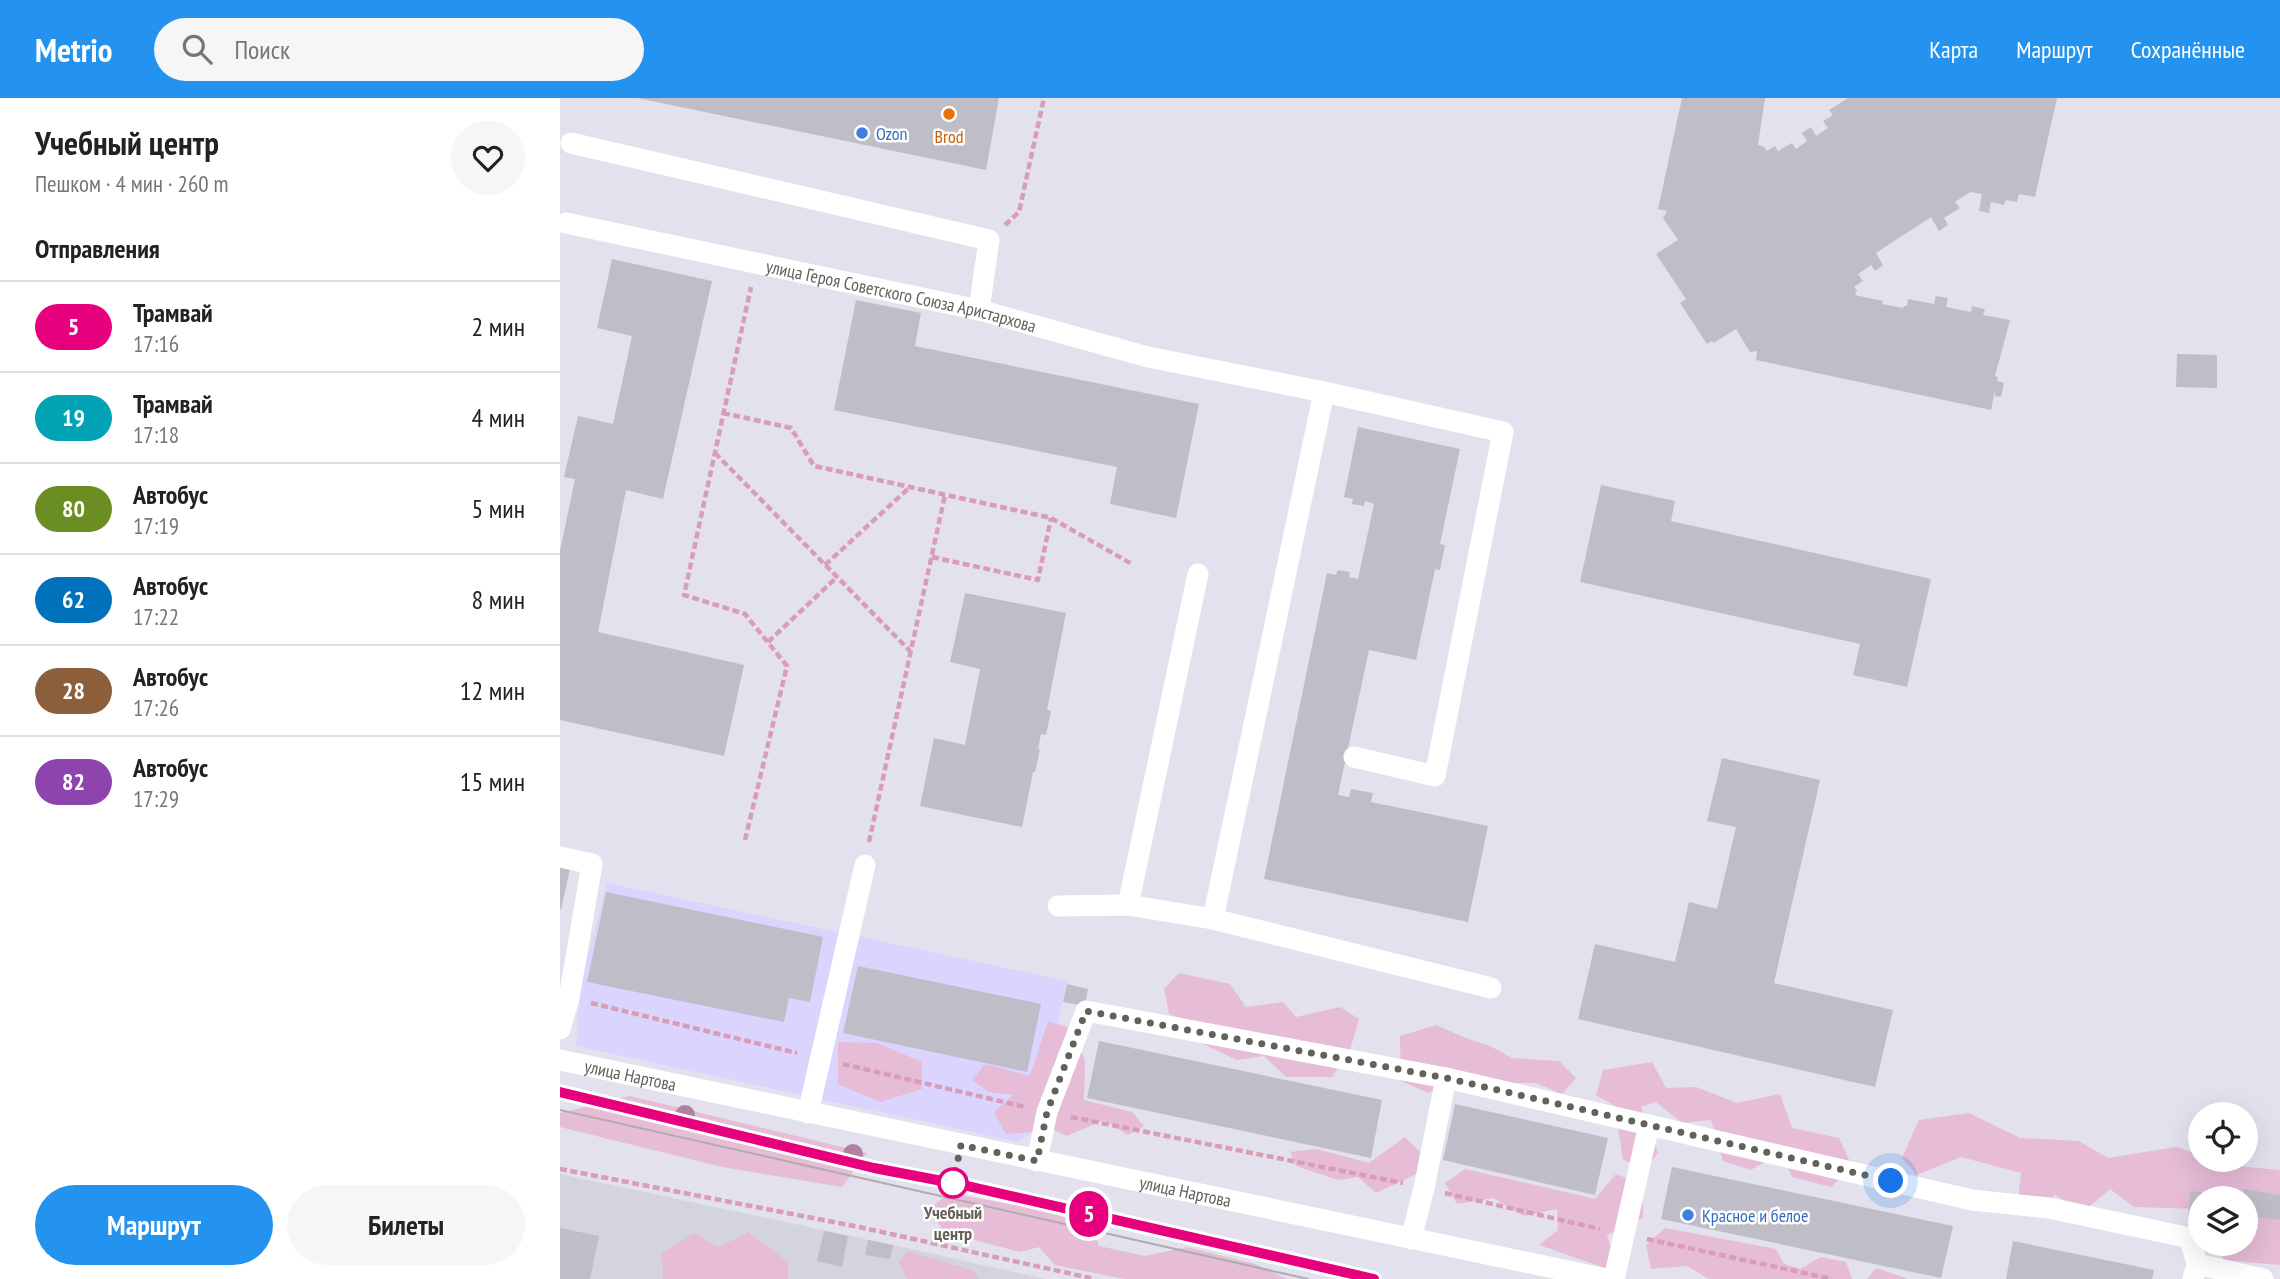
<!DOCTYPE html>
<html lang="ru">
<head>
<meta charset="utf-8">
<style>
  :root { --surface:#fff; --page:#f6f6f6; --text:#222; --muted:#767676; --line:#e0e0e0; --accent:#2493f0 }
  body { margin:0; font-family:"PT Sans Narrow",sans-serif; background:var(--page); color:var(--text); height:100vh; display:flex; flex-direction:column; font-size:26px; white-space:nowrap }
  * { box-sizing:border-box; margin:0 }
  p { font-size:23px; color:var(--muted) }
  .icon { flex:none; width:38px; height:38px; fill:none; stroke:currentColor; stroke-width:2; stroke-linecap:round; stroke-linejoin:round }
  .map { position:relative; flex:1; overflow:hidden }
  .drawer { display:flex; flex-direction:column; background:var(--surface); width:560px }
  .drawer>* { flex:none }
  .badge { padding:0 14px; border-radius:23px; font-size:24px; line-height:46px }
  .fabs { position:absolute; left:1628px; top:1004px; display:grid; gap:14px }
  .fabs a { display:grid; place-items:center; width:70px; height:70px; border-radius:50%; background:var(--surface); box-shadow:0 7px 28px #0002; font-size:35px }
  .you { position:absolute; width:35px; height:35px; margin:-18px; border:5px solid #fff; border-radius:50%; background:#1a73e8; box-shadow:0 0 0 10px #1a73e833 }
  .map>.badge { position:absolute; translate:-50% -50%; box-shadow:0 0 0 4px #fff }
  h2 { padding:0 35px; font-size:26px; line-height:63px }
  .round { display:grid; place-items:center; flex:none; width:74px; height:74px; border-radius:37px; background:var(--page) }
  .overview { display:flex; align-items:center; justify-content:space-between; height:119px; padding:0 35px }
  h1 { font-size:33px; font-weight:700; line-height:52px }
  .action { display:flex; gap:14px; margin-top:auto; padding:14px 35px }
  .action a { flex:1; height:80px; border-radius:42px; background:var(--accent); color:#fff; font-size:28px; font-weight:700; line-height:80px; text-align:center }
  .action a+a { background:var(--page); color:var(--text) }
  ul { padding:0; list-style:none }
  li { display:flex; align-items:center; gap:21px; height:91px; padding:0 35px; border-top:2px solid var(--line) }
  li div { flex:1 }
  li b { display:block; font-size:26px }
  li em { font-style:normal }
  li .badge { min-width:77px; font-weight:700; text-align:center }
  header { display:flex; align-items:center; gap:42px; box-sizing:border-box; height:98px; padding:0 35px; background:var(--accent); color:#fff }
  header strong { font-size:33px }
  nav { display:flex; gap:38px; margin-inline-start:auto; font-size:24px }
  .search { width:490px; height:63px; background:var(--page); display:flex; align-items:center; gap:18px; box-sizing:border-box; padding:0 24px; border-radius:38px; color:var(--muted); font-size:26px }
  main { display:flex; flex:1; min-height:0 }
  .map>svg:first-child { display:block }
  .commercial { fill:#dad4ff }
  .industrial { fill:#d4d4dc }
  .green { fill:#e6bcd6 }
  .building { fill:#bebdc8 }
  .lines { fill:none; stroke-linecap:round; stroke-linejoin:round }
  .path { stroke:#d99eb3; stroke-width:4.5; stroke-dasharray:7 3.5; stroke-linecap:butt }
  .minor { stroke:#fff; stroke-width:21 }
  .tram { stroke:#afaead; stroke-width:2 }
  .tree { fill:#b281a2 }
  .line-casing { stroke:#fff; stroke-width:16 }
  .line { stroke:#e6007e; stroke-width:10 }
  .walk { stroke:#63625a; stroke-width:7; stroke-dasharray:0 12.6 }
  .food-dot { fill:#e8710a; stroke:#fff; stroke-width:2.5 }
  .shop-dot { fill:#3f7fe0; stroke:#fff; stroke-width:2.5 }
  .stop-dot { fill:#fff; stroke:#e6007e; stroke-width:3.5 }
  .labels { text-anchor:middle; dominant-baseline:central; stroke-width:5; stroke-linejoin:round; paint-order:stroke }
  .shop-label { font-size:18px; fill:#366cbe; stroke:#fff; text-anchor:start }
  .food-label { font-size:18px; fill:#c56008; stroke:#fff }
  .street-label { font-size:18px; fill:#63625a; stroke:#fff }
  .stop-label { font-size:18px; font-weight:bold; fill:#63625a; stroke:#fff }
</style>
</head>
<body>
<header>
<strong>Metrio</strong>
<div class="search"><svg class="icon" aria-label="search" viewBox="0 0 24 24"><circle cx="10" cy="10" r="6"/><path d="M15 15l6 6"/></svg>Поиск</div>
<nav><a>Карта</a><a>Маршрут</a><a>Сохранённые</a></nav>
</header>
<main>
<section class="drawer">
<div class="overview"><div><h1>Учебный центр</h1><p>Пешком · 4 мин · 260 m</p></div><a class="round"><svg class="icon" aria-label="heart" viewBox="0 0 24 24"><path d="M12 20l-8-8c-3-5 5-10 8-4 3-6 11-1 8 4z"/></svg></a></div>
<h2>Отправления</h2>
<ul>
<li><span class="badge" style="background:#e6007e;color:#fff">5</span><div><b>Трамвай</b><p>17:16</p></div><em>2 мин</em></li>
<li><span class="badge" style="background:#00a3b4;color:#fff">19</span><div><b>Трамвай</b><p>17:18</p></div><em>4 мин</em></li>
<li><span class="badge" style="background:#6b8e23;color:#fff">80</span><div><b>Автобус</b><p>17:19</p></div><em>5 мин</em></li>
<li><span class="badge" style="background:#0072bc;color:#fff">62</span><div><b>Автобус</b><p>17:22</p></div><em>8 мин</em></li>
<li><span class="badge" style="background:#8b5e3c;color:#fff">28</span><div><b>Автобус</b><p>17:26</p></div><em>12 мин</em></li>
<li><span class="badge" style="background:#8e44ad;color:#fff">82</span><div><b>Автобус</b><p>17:29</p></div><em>15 мин</em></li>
</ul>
<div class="action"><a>Маршрут</a><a>Билеты</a></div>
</section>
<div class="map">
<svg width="1720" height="1181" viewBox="0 0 1720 1181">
  <rect width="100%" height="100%" fill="#e3e1ed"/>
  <!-- commercial -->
  <path class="commercial" d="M47,785L507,883L475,1033L458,1044L16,948L20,890Z"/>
  <!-- industrial -->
  <path class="industrial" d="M0,1076L333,1147L485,1181H0Z"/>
  <!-- green -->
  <path class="green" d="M619,875L670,886L686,909L723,904L736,919L780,909L799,921L790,952L772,979H726L704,958L677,962L641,945L639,926L609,916L604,891Z
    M488,923L510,930L525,962L524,1002L572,1014L584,1028L568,1037L544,1022L507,1038L494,1032L446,1036L434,1014L453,997L429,994L412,982L425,966L470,978Z
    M876,927L908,941L928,947L952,960L999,963L1016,980L1002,996L976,985H928L911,977L868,995L841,983L840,938Z
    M278,944L317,945L362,964V991L320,1004L278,986Z
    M1092,964L1106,990L1136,989L1177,1005L1220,996L1232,1030L1279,1040L1292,1068L1271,1089L1232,1079L1222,1054L1191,1072L1163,1063L1151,1022L1122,1025L1096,1004L1081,1009L1098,1055L1086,1070L1063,1062L1055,1008L1036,997L1043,972Z
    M70,998L307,1055L282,1089L162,1069L0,1029V1015Z
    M1409,1015L1460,1040L1519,1043L1548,1060L1616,1049L1640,1057V1062H1654L1667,1067L1720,1072V1167L1664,1162L1657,1146H1685V1101H1640V1111L1574,1109L1550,1091L1524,1113L1495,1097L1470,1116L1457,1112L1461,1075L1401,1059L1357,1077L1342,1060L1359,1022Z
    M845,1039L874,1068L816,1095L798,1079L778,1082L736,1068L730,1054L757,1051L809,1065Z
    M905,1071L1035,1101L1056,1076L1082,1087L1083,1120L1047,1137L1053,1157L1045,1170L979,1147L998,1132L997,1111L964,1118L933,1100L897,1106L885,1085Z
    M389,1095L460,1108L531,1126L539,1148L585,1158L627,1149L695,1166L727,1181H564L495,1167L479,1149L460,1154L384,1134L369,1111Z
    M1105,1130L1216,1151L1224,1166L1240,1171L1261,1159L1286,1164L1292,1181H1149L1127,1168L1091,1171L1086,1147Z
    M188,1134L228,1164V1181H103L102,1155L134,1135L159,1149Z
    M347,1153L412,1172L419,1181H347L339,1165Z
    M1316,1170L1348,1181H1307Z"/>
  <!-- building -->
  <path class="building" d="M77,0H439L426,72Z
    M1122,0H1205L1198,47L1203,48L1207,53L1215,48L1218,53L1232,45L1236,51L1247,43L1242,35L1251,29L1256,38L1268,30L1263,23L1273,17L1269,12L1288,0H1497L1475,99L1459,96L1457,104L1446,102L1444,107L1431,104L1429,115L1419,113L1422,96L1410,94L1395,104L1400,110L1384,120L1388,127L1379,133L1371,119L1316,155L1323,167L1315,173L1311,167L1298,176L1303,183L1294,189L1297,192L1295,197L1323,203L1322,206L1343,210L1344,208H1347L1348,201L1374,206L1376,198L1388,200L1386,209L1411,214L1412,208L1425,211L1423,217L1450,222L1435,278L1438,279L1437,283L1444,285L1441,299L1435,298V292L1431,312L1196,262L1197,253L1190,254L1176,231L1154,245L1152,243L1147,246L1120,205L1126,201L1096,156L1118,142L1103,120L1107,113L1098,111Z
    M52,161L152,183L103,401L66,392L38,534L184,567L164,658L0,622V453L15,381L4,379L18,318L53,326L72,238L37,230Z
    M296,202L361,215L355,248L639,306L616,420L550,406L557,369L274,312Z
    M1617,256L1657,257V290L1616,289Z
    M798,329L900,351L880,446L885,447L880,472L875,471L856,562L809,552L778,697L789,699L791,691L813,695L811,704L928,728L908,824L704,781L767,475L776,477L778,472L790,474L789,479L798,481L814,406L805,403L804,408L792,406L793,401L784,399Z
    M1041,387L1115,403L1111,423L1371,481L1347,589L1293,577L1300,546L1020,484Z
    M405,495L506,515L487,612L491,613L486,637L481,636L478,651H480L475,674H473L462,729L360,708L374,640L405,647L420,571L390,564Z
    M1162,660L1260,682L1214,885L1333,912L1315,989L1018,921L1035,846L1115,864L1129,804L1157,811L1176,729L1147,723Z
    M0,763L11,766L1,812L0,811Z
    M46,794L263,839L250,904L229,900L224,924L27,884Z
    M298,868L481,906L467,974L283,935Z
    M507,886L528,891L525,908L503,904Z
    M539,943L822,1002L811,1060L527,1000Z
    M895,1006L1048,1040L1035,1097L883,1062Z
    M1112,1069L1393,1128L1381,1180L1101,1121Z
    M1684,1091L1720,1097V1122L1685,1117V1101H1682Z
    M1630,1093L1659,1096V1101H1640V1121L1628,1120Z
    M0,1130L39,1138L30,1181H0Z
    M264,1133L288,1138L282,1169L257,1163Z
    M308,1142L333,1147L330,1161L305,1157Z
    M1453,1143L1594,1172L1592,1181H1446Z"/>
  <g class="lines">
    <!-- path -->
    <path class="path" d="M445,127L459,114L484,0
      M163,315L231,330L254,368L491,420L572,466
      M155,355L350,553
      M372,459L478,482L491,420
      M265,467L350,389
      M208,544L277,479
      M185,742L227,568L185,516L124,497L191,189
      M309,744L385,397
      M31,905L237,955
      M283,966L465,1009
      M511,1019L843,1085
      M0,1071L299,1129L535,1181
      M885,1095L1040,1131
      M1087,1141L1272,1181"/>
    <!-- minor -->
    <g class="minor">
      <path d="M11,45L429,142L419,212"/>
      <path id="s1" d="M6,125L419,212L588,259L764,294L653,821L931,890"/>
      <path d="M764,294L943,334L875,678L794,659"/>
      <path d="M0,759L32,766L9,900L0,931"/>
      <path d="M568,807L638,476"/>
      <path d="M498,808L568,807L653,821"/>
      <path id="s2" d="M0,962L1046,1181"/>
      <path d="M248,1015L305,767"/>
      <path d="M477,1063L487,1014L526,913L886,980L1412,1102L1489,1110L1630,1140L1637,1166L1633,1181"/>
      <path d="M851,1141L864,1090L886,980"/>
      <path d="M1637,1166L1703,1181"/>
      <path d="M1054,1181L1089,1027"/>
    </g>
    <!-- tram -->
    <path class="tram" d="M0,994L314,1070L403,1087L814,1181
      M0,1012L748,1181"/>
  </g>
  <!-- trees -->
  <g class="tree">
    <circle cx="125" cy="1017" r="10"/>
    <circle cx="293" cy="1056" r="10"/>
  </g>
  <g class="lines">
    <!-- line casing -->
    <g class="line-casing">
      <path id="line" d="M0,994L314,1070L403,1087L814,1181"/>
    </g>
    <!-- line -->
    <use href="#line" class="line"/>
    <!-- walk -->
    <path class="walk" d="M393,1085L401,1047L477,1063L487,1014L526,913L886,980L1331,1083"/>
  </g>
  <!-- markers -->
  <circle class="food-dot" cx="389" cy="16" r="7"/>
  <g class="shop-dot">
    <circle cx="302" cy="35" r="7"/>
    <circle cx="1128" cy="1117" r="7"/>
  </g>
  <circle class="stop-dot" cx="393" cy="1085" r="14"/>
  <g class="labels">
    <!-- shop labels -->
    <g class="shop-label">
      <text x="316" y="35">Ozon</text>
      <text x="1142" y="1117">Красное и белое</text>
    </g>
    <!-- food labels -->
    <g class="food-label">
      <text x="389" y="38">Brod</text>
    </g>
    <!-- street labels -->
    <g class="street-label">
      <text stroke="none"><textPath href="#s1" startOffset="343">улица Героя Советского Союза Аристархова</textPath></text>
      <text stroke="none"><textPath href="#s2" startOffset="72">улица Нартова</textPath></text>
      <text stroke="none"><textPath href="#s2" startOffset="639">улица Нартова</textPath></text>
    </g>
    <!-- stop labels -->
    <g class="stop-label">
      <text x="393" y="1114">Учебный<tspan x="393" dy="21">центр</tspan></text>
    </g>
  </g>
</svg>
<div class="fabs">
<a><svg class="icon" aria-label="locate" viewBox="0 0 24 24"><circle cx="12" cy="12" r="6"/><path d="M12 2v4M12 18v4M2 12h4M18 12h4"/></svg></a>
<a><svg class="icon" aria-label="layers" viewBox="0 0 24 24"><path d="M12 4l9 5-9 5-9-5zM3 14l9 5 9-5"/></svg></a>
</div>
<div class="you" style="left:1331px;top:1083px"></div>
<b class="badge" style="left:529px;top:1116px;background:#e6007e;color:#fff">5</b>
</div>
</main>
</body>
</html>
